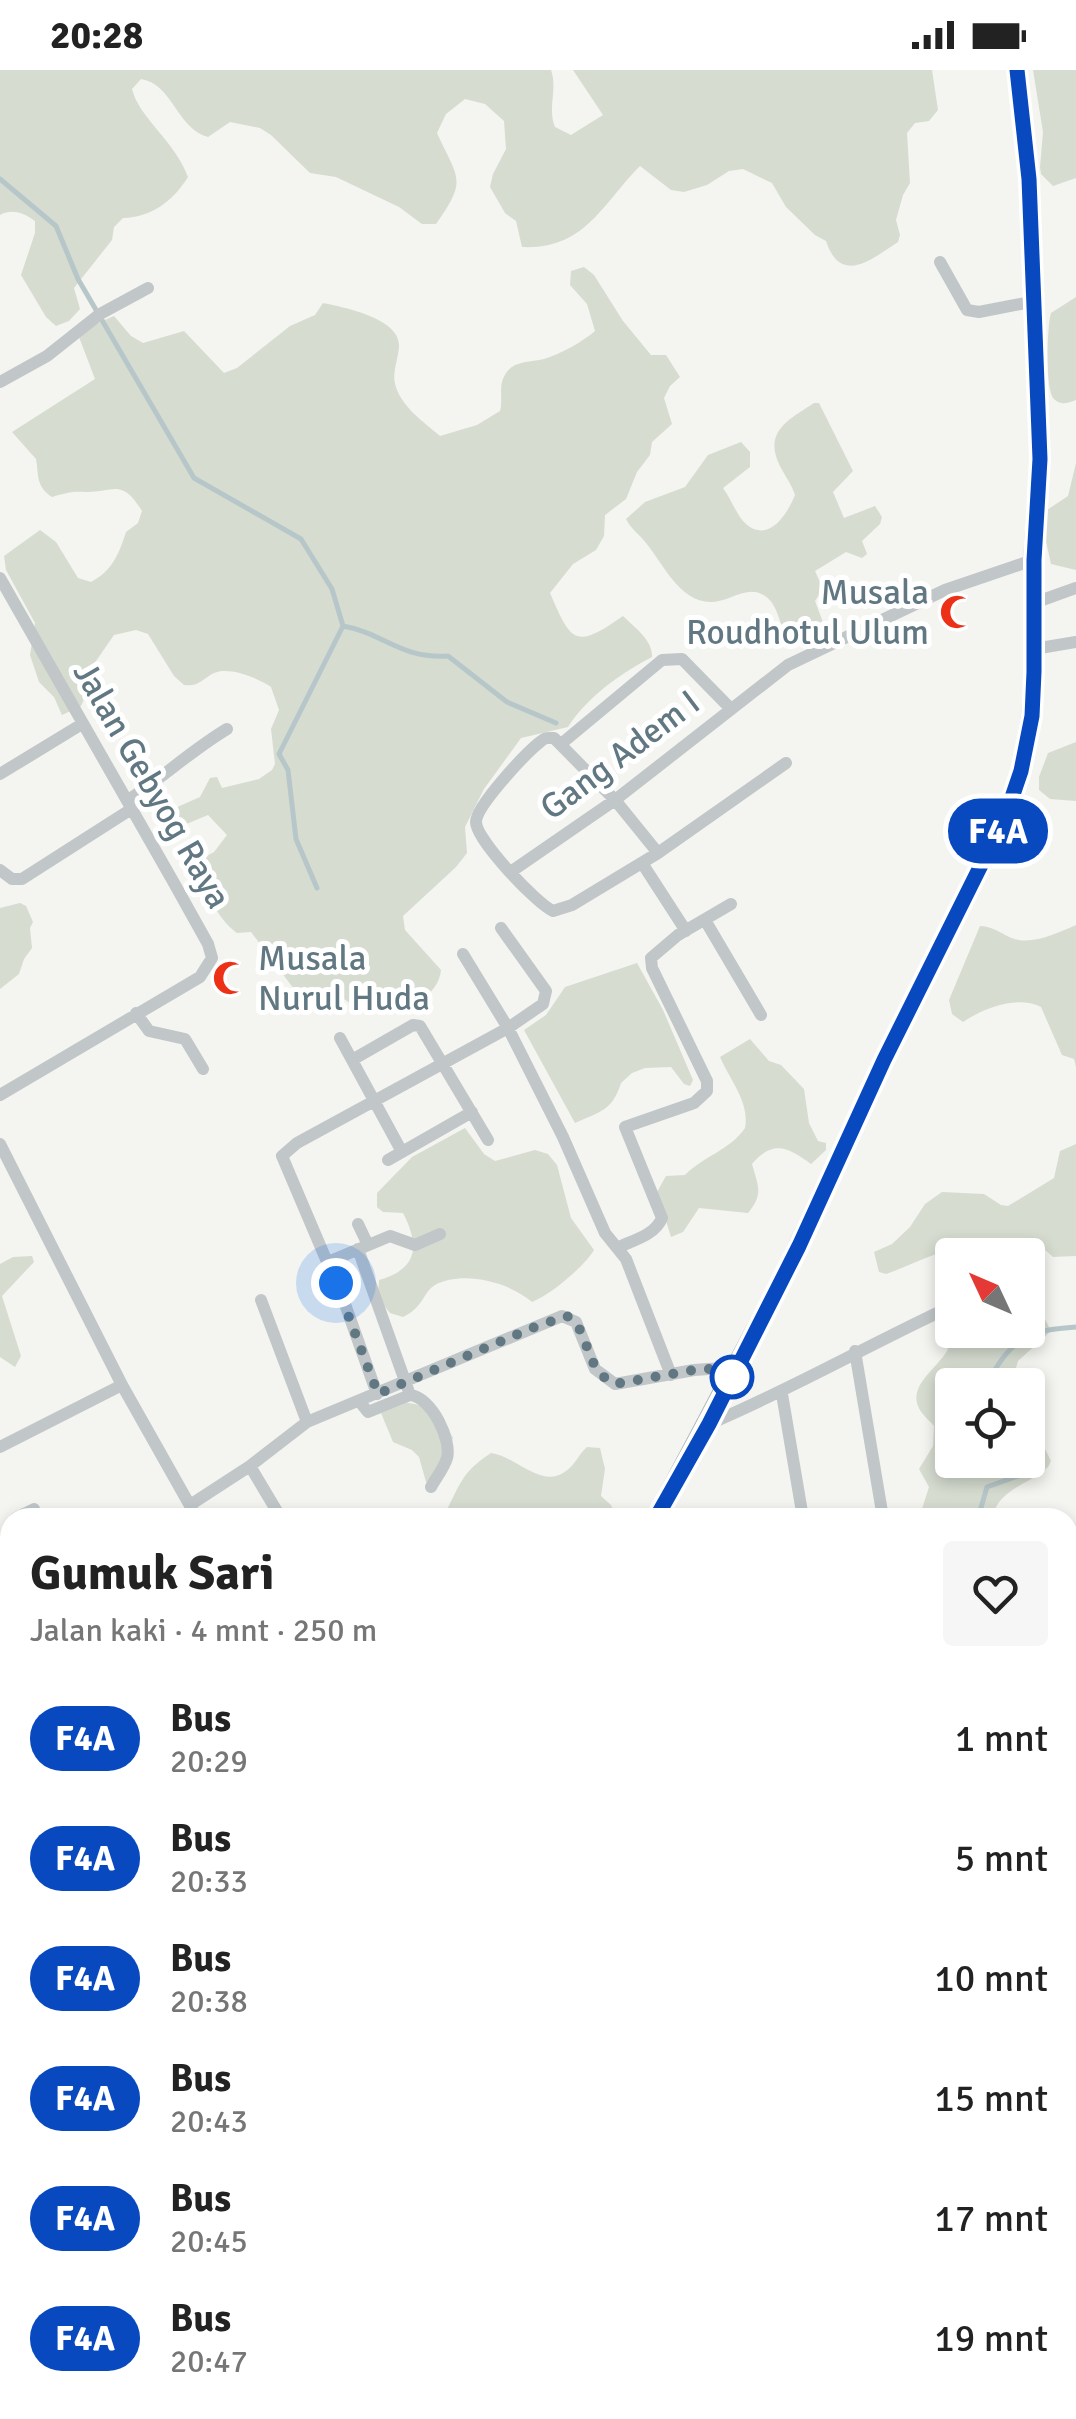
<!DOCTYPE html>
<html lang="id">
<head>
<meta charset="utf-8">
<style>
  :root { --surface:#fff; --page:#f6f6f6; --text:#222; --muted:#767676 }
  body { margin:0; font-family:Signika,sans-serif; background:var(--page); color:var(--text); height:100vh; display:flex; flex-direction:column; font-size:38px; white-space:nowrap }
  * { box-sizing:border-box; margin:0 }
  p { font-size:32px; color:var(--muted) }
  .icon { flex:none; width:55px; height:55px; fill:none; stroke:currentColor; stroke-width:2; stroke-linecap:round; stroke-linejoin:round }
  .map { position:relative; flex:1; overflow:hidden }
  .drawer { position:absolute; left:0px; top:1438px; width:1078px; height:912px; display:flex; flex-direction:column; background:var(--surface); border-radius:30px 30px 0 0; box-shadow:0 5px 15px #0003 }
  .drawer>* { flex:none }
  .badge { padding:0 20px; border-radius:32px; font-size:35px; line-height:65px }
  .needle { width:65px; rotate:314deg }
  .fabs { position:absolute; left:935px; top:1168px; display:grid; gap:20px }
  .fabs a { display:grid; place-items:center; width:110px; height:110px; border-radius:10px; background:var(--surface); box-shadow:0 5px 15px #0003; font-size:50px }
  .you { position:absolute; width:50px; height:50px; margin:-25px; border:8px solid #fff; border-radius:50%; background:#1a73e8; box-shadow:0 0 0 15px #1a73e833 }
  .map>.badge { position:absolute; translate:-50% -50%; box-shadow:0 0 0 5px #fff }
  .round { display:grid; place-items:center; flex:none; width:105px; height:105px; border-radius:10px; background:var(--page) }
  .overview { display:flex; align-items:center; justify-content:space-between; height:170px; padding:0 30px }
  h1 { font-size:48px; font-weight:700; line-height:75px }
  ul { padding:0; list-style:none }
  li { display:flex; align-items:center; gap:30px; height:120px; padding:0 30px }
  li div { flex:1 }
  li b { display:block; font-size:38px }
  li em { font-style:normal }
  li .badge { min-width:110px; font-weight:700; text-align:center }
  .status { display:flex; justify-content:space-between; align-items:center; height:70px; padding:0 50px; background:var(--surface); direction:ltr }
  .status svg { height:28px; fill:currentColor }
  .map>svg:first-child { display:block }
  .green { fill:#d6dcd0 }
  .lines { fill:none; stroke-linecap:round; stroke-linejoin:round }
  .stream { stroke:#b7c7c9; stroke-width:5 }
  .secondary-casing { stroke:#b3babd; stroke-width:20 }
  .street { stroke:#c1c6c8; stroke-width:12 }
  .secondary { stroke:#fff; stroke-width:18 }
  .line-casing { stroke:#fff; stroke-width:22 }
  .line { stroke:#0849c0; stroke-width:15 }
  .walk { stroke:#617883; stroke-width:10; stroke-dasharray:0 18 }
  .stop-dot { fill:#fff; stroke:#0849c0; stroke-width:5 }
  .labels { text-anchor:middle; dominant-baseline:central; stroke-width:10; stroke-linejoin:round; paint-order:stroke }
  .poi-label { font-size:35px; fill:#617883; stroke:#fff; text-anchor:end }
  .street-label { font-size:35px; fill:#617883; stroke:#fff }
</style>
</head>
<body>
<div class="status"><b>20:28</b><svg viewBox="0 0 49 12"><path d="M0 12V9h3v3zM5 12V6h3v6zM10 12V3h3v9zM15 12V0h3v12zM26 1h20v11H26zM47 4h2v5h-2z"/></svg></div>
<div class="map">
<svg width="1076" height="2349" viewBox="0 0 1076 2349">
  <rect width="100%" height="100%" fill="#f4f4f0"/>
  <!-- green -->
  <path class="green" d="M0,0H551C558,20 547,37 555,57L571,65L603,45L573,0H932L938,40L929,51L915,53L907,63L910,113L903,125L896,150L900,165L898,172C872,189 841,216 826,171L815,165L786,137L772,113L743,99L729,101L707,115L684,122L671,120L640,96C602,134 585,180 522,177L516,151L505,143L490,117L493,104L506,79L504,51L485,34L465,29L446,44L437,63C458,109 468,109 436,154H422L399,137L336,107L310,103L271,65L260,58L230,52L208,67C176,58 173,14 141,9L132,19C139,48 175,71 188,107C173,131 152,147 123,148L114,157L112,170L74,218L80,239L69,251L56,256L46,247L21,205L35,163V151C25,143 12,138 0,145Z
    M1033,0H1076V108L1053,116L1041,104L1040,97L1043,62Z
    M584,197L594,205L623,251L651,285H666L680,307L670,316L664,328L672,354L652,372L650,385L637,402L626,429L605,445L604,466L596,480L573,494L550,523C571,572 575,580 623,546C634,557 653,570 652,587C620,604 588,626 568,657L521,668L484,719L465,757L467,783L456,797L403,846L405,860L441,900C438,932 394,945 364,940C354,938 346,929 337,925L312,938L297,937V923L251,862L237,863C214,846 207,819 191,795L214,782L227,765L208,745L172,760L166,748L175,738L200,727L210,708L217,707L222,718L259,709L272,700L275,694L271,659L279,640L271,617C258,608 229,596 214,603C202,609 199,617 184,615L174,606L148,564L136,560L114,565L96,591L80,604L78,610L84,629L81,636L62,645L54,627L39,612L30,585L35,553L6,500L4,486L40,460L56,472L78,508L91,512C112,501 119,484 126,462L138,453L142,441C121,407 113,423 85,422C73,421 65,423 52,427C35,416 39,404 36,389L12,362L95,309L79,267L89,257L114,246L131,266L143,273L184,261L224,303L237,298L290,256L315,245L323,233C343,237 399,248 399,275C399,288 392,301 395,314C401,337 424,352 440,366L477,355L500,341C503,330 499,319 503,309C510,290 528,293 544,289C561,284 582,272 595,261L587,234L570,215L571,201Z
    M1076,227V330C1068,333 1061,336 1054,329C1045,321 1047,255 1051,243Z
    M814,333H819L853,401L833,422L844,448L875,436L882,447L880,454L862,471L867,484L862,488L846,482L815,501L823,519L815,531L827,563L795,577L788,575C781,560 779,535 765,526C748,514 731,531 713,532C680,534 663,493 646,473C639,464 631,459 626,449L645,432L685,417L708,385L741,372L750,382V397L723,418C731,429 737,446 746,454C769,474 788,443 795,425C791,413 785,406 780,396C763,362 788,350 814,333Z
    M1076,393V500L1051,494L1044,462L1047,440L1068,426Z
    M1076,672V731L1050,729L1039,720V707L1048,683Z
    M20,833L26,836L33,852L30,858L32,878L24,889L19,904L0,919V838Z
    M1076,855V997L1074,989L1062,985L1041,937C1017,925 984,938 963,952L952,944L949,930L980,856C998,857 1005,868 1019,870C1037,873 1060,862 1076,855Z
    M637,893L663,940L693,1010L690,1016L684,1014L671,997L645,998L632,1003L621,1013C612,1041 601,1041 575,1053L524,960L546,945L565,917Z
    M750,969L769,991L781,995L804,1019L809,1053L818,1071L826,1073V1080L811,1094C790,1079 774,1068 752,1094C758,1116 764,1124 748,1143L699,1138L683,1162L671,1167L657,1122L666,1106L685,1105C704,1086 730,1080 745,1058C750,1033 730,1010 720,987Z
    M465,1058L484,1084L495,1091L535,1080L548,1084L557,1095L571,1148L594,1180C584,1197 550,1225 532,1232C509,1212 463,1200 435,1215C423,1222 424,1237 403,1247L390,1243L378,1228L379,1210C418,1199 420,1176 403,1143L383,1142L377,1137V1123L412,1087Z
    M1076,1074V1186L1053,1187C1021,1156 1004,1173 971,1179C960,1181 949,1180 939,1183C921,1189 904,1198 886,1204L879,1202L874,1182L892,1174L910,1157L925,1134L942,1122L984,1124L1001,1135L1008,1136L1054,1108L1060,1081Z
    M32,1186L34,1192L2,1226L21,1286L15,1297L0,1287V1194L13,1187Z
    M1043,1245L1051,1261L1018,1291L1011,1315H952V1390H1028V1352L1035,1358L1051,1391L1048,1397C1030,1414 997,1420 993,1447H914L921,1442L929,1417L919,1399L933,1376L934,1356C929,1350 921,1344 918,1336C909,1314 940,1296 948,1279L943,1260L952,1251V1260L991,1266L1001,1260H1028V1247Z
    M406,1333C430,1334 443,1348 453,1368L430,1413L426,1412L419,1387L412,1380L393,1372L381,1343Z
    M587,1377L600,1378L605,1399L601,1426L611,1435L616,1447H443C460,1416 460,1403 491,1383C516,1386 541,1420 566,1401C575,1395 579,1384 587,1377Z
    M1068,2217L1076,2220V2349H966L957,2341L941,2340L929,2349H838L825,2340H1068Z
    M758,2340H807L797,2349H758Z"/>
  <g class="lines">
    <!-- stream -->
    <path class="stream" d="M0,109L56,156L78,209L194,408L301,469L332,519L343,556L279,684L288,700L296,769L317,818
      M343,556C384,563 400,589 448,586L507,632L556,653
      M996,1315L993,1303C1015,1265 1033,1260 1076,1257
      M978,1448L987,1417L1034,1400V1378L1028,1371
      M1068,1554L1076,1567"/>
    <!-- secondary casing -->
    <g class="secondary-casing">
      <path id="secondary" d="M656,1448L785,1204L884,990L1007,745L1021,701L1031,646L1034,601L1033,490L1040,389L1029,109L1017,0
        M0,2203L10,2198
        M618,2340L623,2349"/>
    </g>
    <!-- street -->
    <path class="street" d="M940,192L967,240L979,242L1036,231
      M0,312L47,286L100,244L148,218
      M0,508L174,813L208,874L212,888L200,907L0,1025
      M1034,533L1076,518
      M1034,579L1076,572
      M561,674L662,590L682,589L731,639
      M0,704L82,654
      M128,730C162,708 192,680 227,659
      M658,783L615,730L554,668C546,668 546,667 540,672C526,683 476,736 476,752C476,770 537,834 553,841L572,835L658,783L786,693
      M642,793L686,861
      M0,800L12,809H22L133,738
      M512,801L615,730L788,595L945,520L1033,490
      M705,850L761,945
      M463,884L508,958L563,1067L605,1163L626,1189L671,1305
      M136,943L149,961L185,969L203,999
      M340,968L402,1082
      M352,990L413,955L420,956L488,1070
      M0,1074L122,1315L197,1448
      M388,1090L472,1042
      M358,1154L368,1175
      M619,1177C634,1170 655,1165 662,1148L625,1057L694,1033L707,1021V1011L652,898L651,888L678,865L731,834
      M358,1179L410,1325C432,1327 452,1371 447,1388C444,1398 436,1408 431,1417
      M328,1192L390,1166L415,1175L440,1164
      M261,1230L307,1352
      M855,1281L883,1448
      M377,1324L345,1234L282,1086L297,1073L508,958L543,934L546,921L501,858
      M782,1324L803,1448
      M359,1331L368,1342L410,1325
      M709,1354C792,1319 870,1274 952,1236
      M0,1377L122,1315
      M250,1396L281,1448
      M190,1435L250,1396L307,1352L562,1246L576,1252L595,1299L615,1314L694,1300L737,1297
      M16,1448L34,1439
      M0,1533L10,1544
      M0,1582L10,1596
      M0,1693L10,1705
      M0,1735L10,1729
      M0,1816L10,1810
      M0,1892L10,1884
      M0,2001L10,1987
      M1068,2229L1076,2236
      M0,2324L10,2338
      M366,2340L389,2349
      M87,2349L103,2340
      M521,2349L533,2340"/>
    <!-- secondary -->
    <use href="#secondary" class="secondary"/>
  </g>
  <g class="lines">
    <!-- line casing -->
    <g class="line-casing">
      <path id="line" d="M656,1448L709,1354L799,1176L884,990L1006,745L1021,701L1032,646L1034,602V490L1040,389L1029,109L1017,0"/>
    </g>
    <!-- line -->
    <use href="#line" class="line"/>
    <!-- walk -->
    <path class="walk" d="M336,1213L378,1324L532,1258L567,1246C592,1261 582,1299 615,1314L694,1300L737,1297L732,1307"/>
  </g>
  <!-- icons -->
  <defs>
    <g id="mosque-bare" transform="scale(2.7)"><path d="M3.5-4.9A6 6 0 1 0 3.5 4.9A5 5 0 1 1 3.5-4.9Z" fill="#ed3117" stroke="#fff" stroke-width="2.5" paint-order="stroke"/></g>
  </defs>
  <g fill-rule="evenodd">
    <use href="#mosque-bare" x="957" y="542"/>
    <use href="#mosque-bare" x="230" y="908"/>
  </g>
  <!-- markers -->
  <circle class="stop-dot" cx="732" cy="1307" r="20"/>
  <g class="labels">
    <!-- poi labels -->
    <g class="poi-label">
      <text x="929" y="522">Musala<tspan x="929" dy="40">Roudhotul Ulum</tspan></text>
      <text x="258" y="888" text-anchor="start">Musala<tspan x="258" dy="40">Nurul Huda</tspan></text>
    </g>
    <!-- street labels -->
    <g class="street-label">
      <text transform="translate(620 685) rotate(-37)">Gang Adem I</text>
      <text transform="translate(152 715) rotate(60)">Jalan Gebyog Raya</text>
    </g>
  </g>
</svg>
<div class="fabs">
<a><svg class="needle" viewBox="-14 -14 28 28"><path d="M0-13l5 13h-10z" fill="#e53935"/><path d="M0 13l5-13h-10z" fill="#767676"/></svg></a>
<a><svg class="icon" aria-label="locate" viewBox="0 0 24 24"><circle cx="12" cy="12" r="6"/><path d="M12 2v4M12 18v4M2 12h4M18 12h4"/></svg></a>
</div>
<div class="you" style="left:336px;top:1213px"></div>
<b class="badge" style="left:998px;top:761px;background:#0849c0;color:#fff">F4A</b>
<section class="drawer">
<div class="overview"><div><h1>Gumuk Sari</h1><p>Jalan kaki · 4 mnt · 250 m</p></div><a class="round"><svg class="icon" aria-label="heart" viewBox="0 0 24 24"><path d="M12 20l-8-8c-3-5 5-10 8-4 3-6 11-1 8 4z"/></svg></a></div>
<ul>
<li><span class="badge" style="background:#0849c0;color:#fff">F4A</span><div><b>Bus</b><p>20:29</p></div><em>1 mnt</em></li>
<li><span class="badge" style="background:#0849c0;color:#fff">F4A</span><div><b>Bus</b><p>20:33</p></div><em>5 mnt</em></li>
<li><span class="badge" style="background:#0849c0;color:#fff">F4A</span><div><b>Bus</b><p>20:38</p></div><em>10 mnt</em></li>
<li><span class="badge" style="background:#0849c0;color:#fff">F4A</span><div><b>Bus</b><p>20:43</p></div><em>15 mnt</em></li>
<li><span class="badge" style="background:#0849c0;color:#fff">F4A</span><div><b>Bus</b><p>20:45</p></div><em>17 mnt</em></li>
<li><span class="badge" style="background:#0849c0;color:#fff">F4A</span><div><b>Bus</b><p>20:47</p></div><em>19 mnt</em></li>
</ul>
</section>
</div>
</body>
</html>
